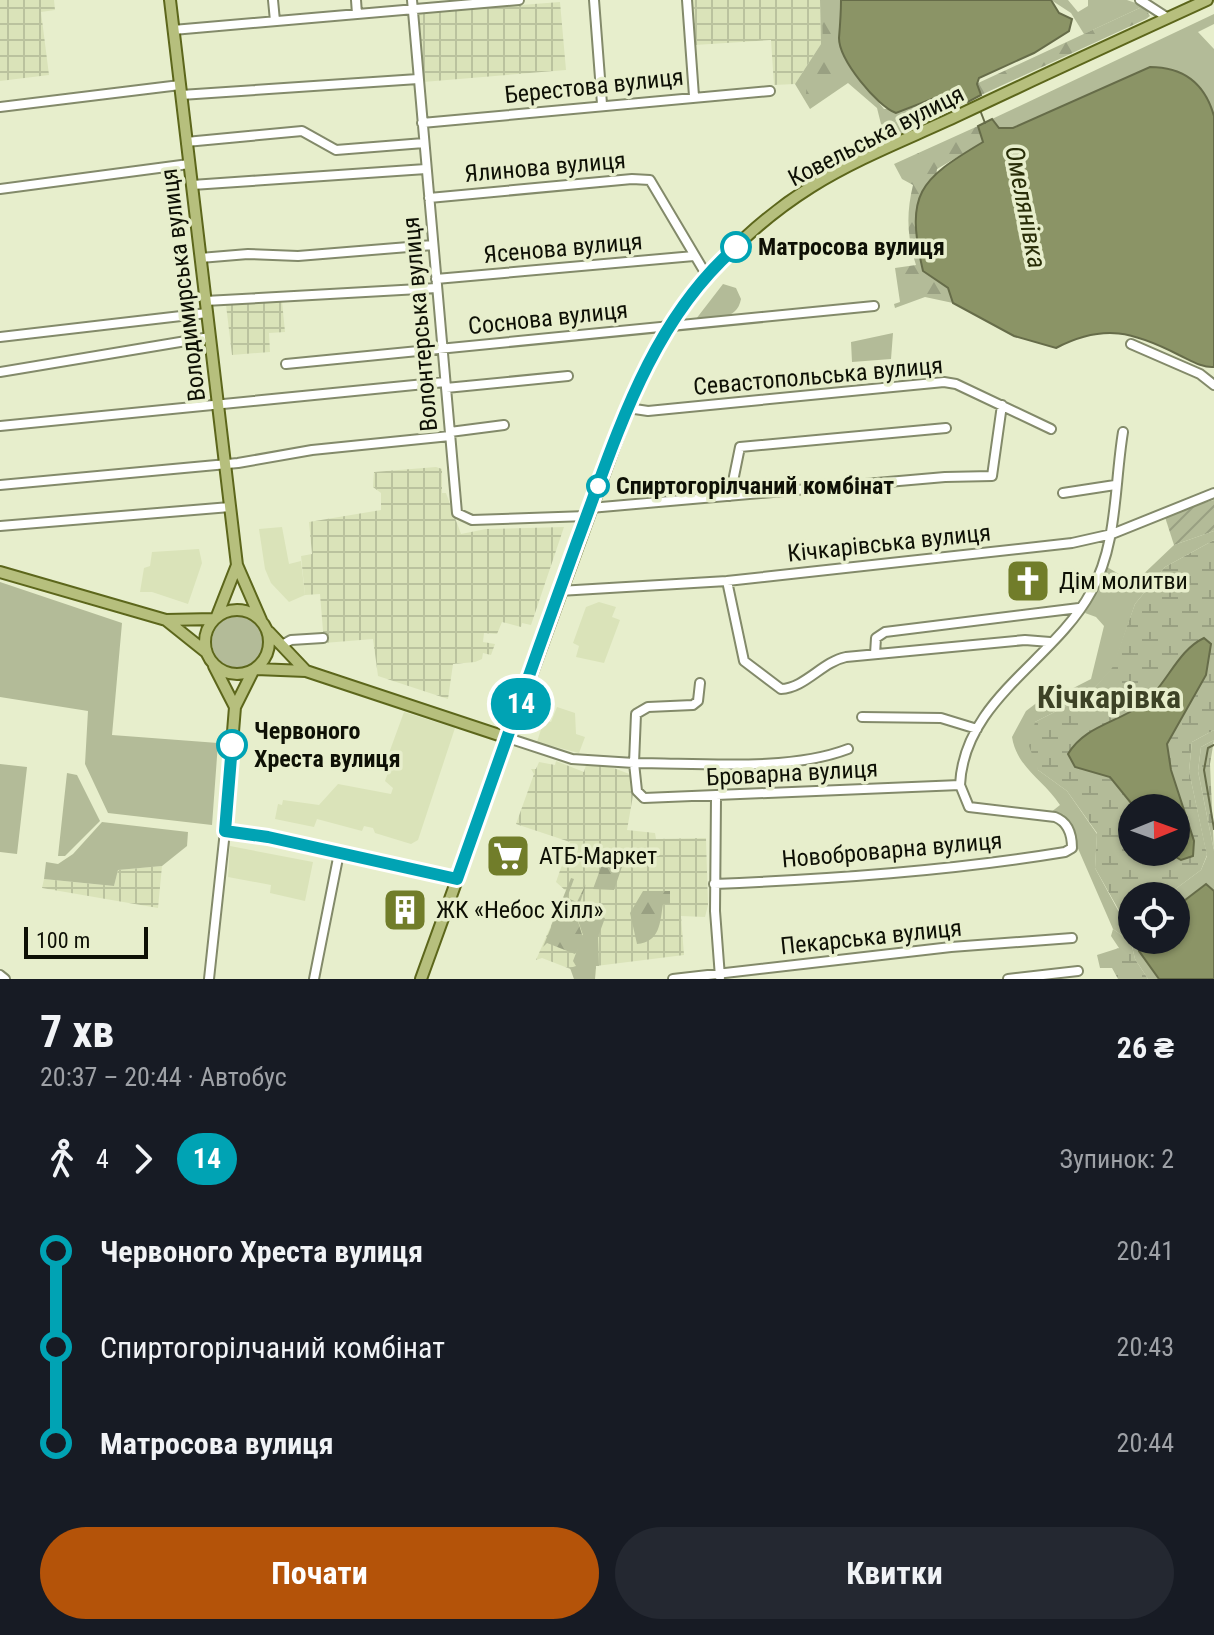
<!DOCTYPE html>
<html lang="uk">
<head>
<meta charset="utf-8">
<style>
  :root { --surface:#171b24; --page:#242831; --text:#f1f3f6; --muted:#9ea1a6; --accent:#b45309 }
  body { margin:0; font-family:"Roboto Condensed",sans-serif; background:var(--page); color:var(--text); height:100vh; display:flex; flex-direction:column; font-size:30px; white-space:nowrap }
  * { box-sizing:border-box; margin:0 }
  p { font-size:26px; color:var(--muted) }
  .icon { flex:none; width:44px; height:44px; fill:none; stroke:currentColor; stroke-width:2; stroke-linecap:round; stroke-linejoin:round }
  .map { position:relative; height:979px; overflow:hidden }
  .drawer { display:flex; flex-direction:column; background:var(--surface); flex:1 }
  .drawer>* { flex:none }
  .badge { padding:0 16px; border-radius:26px; font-size:28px; line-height:52px }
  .needle { width:52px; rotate:89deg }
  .controls { position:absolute; left:1118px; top:794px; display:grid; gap:16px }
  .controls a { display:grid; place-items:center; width:72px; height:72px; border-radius:50%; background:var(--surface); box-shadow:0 2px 6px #0004; font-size:40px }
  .scale { position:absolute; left:24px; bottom:20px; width:124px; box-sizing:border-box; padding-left:8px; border:4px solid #0e1005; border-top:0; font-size:22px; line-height:28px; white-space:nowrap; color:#0e1005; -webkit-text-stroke:6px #e7eecc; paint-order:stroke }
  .map>.badge { position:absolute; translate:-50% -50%; box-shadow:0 0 0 4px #fff }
  .legs { display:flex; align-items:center; gap:12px; height:88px; padding:0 40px; font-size:26px }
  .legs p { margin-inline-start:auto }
  .summary { display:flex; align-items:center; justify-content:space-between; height:136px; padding:0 40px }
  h1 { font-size:44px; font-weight:700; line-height:60px }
  .cta { display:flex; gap:16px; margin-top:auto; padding:16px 40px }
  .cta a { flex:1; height:92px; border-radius:48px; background:var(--accent); color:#fff; font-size:32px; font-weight:700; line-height:92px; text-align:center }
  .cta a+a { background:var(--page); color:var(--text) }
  ul { padding:0 40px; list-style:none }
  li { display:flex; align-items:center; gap:28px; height:96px; font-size:30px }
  li i { display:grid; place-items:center; width:12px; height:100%; margin:0 10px; background:currentColor }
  li i::after { content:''; width:20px; height:20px; margin:-10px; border:6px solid; border-radius:50%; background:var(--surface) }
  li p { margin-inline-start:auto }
  li:first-child i { background:linear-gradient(#0000 50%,currentColor 0) }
  li:last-child i { background:linear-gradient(currentColor 50%,#0000 0) }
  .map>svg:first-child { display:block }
  .built { fill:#dae3b9 }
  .industrial { fill:url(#industrial-grid) }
  .grass { fill:#b3bb98 }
  .forest { fill:url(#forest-firs) }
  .wetland { fill:url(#wetland-marsh); fill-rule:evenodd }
  .garden { fill:url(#garden-furrows) }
  .water { fill:#8b9466; stroke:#666c49; stroke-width:2 }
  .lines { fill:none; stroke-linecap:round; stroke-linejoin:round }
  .stream { stroke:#666c49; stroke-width:2 }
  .minor-casing { stroke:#838a6a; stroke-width:12 }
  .major-casing { stroke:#5c661b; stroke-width:14 }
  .minor { stroke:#fff; stroke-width:8 }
  .major { stroke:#b6bf7d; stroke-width:10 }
  .line-1-casing { stroke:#fff; stroke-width:18 }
  .line-1 { stroke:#00a3b4; stroke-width:12 }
  .stop-1-dot { fill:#fff; stroke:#00a3b4; stroke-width:4 }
  .labels { text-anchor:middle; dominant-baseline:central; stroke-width:7; stroke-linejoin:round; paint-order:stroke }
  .street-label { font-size:24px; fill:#0e1005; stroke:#e7eecc }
  .stop-label { font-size:24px; font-weight:bold; fill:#0e1005; stroke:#e7eecc; text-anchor:start }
  .poi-label { font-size:24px; fill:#0e1005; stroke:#e7eecc; text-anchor:start }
  .water-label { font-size:26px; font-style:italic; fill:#282d07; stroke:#e7eecc }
  .district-label { font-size:32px; font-weight:bold; fill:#3d4226; stroke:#e7eecc }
</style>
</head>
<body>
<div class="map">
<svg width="1214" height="979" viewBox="0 0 1214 979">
  <defs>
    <pattern id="industrial-grid" width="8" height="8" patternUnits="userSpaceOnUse" patternTransform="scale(2)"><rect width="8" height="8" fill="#dae3b9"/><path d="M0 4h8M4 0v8" fill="none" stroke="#bac29e"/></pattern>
    <pattern id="forest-firs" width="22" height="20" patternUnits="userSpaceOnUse" patternTransform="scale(2)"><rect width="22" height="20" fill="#b3bb98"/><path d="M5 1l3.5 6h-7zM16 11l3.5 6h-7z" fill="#99a082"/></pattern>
    <pattern id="wetland-marsh" width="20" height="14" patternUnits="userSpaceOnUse" patternTransform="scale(2)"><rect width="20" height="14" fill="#b3bb98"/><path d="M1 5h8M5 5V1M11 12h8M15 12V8" fill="none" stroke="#99a082"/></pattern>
    <pattern id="garden-furrows" width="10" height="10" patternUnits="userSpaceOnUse" patternTransform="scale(2)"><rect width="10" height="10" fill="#b3bb98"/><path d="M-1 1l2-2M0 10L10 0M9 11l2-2" fill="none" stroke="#99a082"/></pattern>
  </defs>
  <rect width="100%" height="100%" fill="#e7eecc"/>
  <!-- built -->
  <path class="built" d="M282,527L289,564L301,561L305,595L289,602L271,583L265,569L259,529Z
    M199,549L202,563L188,604L152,592H140L144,568L150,566L152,552Z
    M599,602L616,607L612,617L620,620L604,663L576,657L579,646L573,643L586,607Z
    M557,707L575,713L576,734L585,737L579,753L537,742L543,723L541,718L551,722Z
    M404,712L455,728L418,840L411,844L375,833L373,828L364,826L362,831L317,819L314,827L275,819L278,804L282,805L283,800L319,805L338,784L391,794L393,788L385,781L390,767L385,764Z
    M230,846L313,862L305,901L270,893L271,885L228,877Z"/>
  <!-- industrial -->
  <path class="industrial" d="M0,0H54L55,10L41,12L49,75L0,81Z
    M693,0H820L821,44L795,84L774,85L771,40L695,45Z
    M560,2L566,70L423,82L418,13Z
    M282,301L285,332L269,333L270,352L232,355L226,305Z
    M436,467L442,469V493H446L461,534L486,529L564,527L531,625L522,623L521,627L502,622L497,634L484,633L483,642L495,644L491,655L483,653L482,659L475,662L453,664L448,699L378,676L373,639L324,643L320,594L305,595L301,556L312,554L309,522L381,510V493L373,487L374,472Z
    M556,761L584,772L586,765L611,767L632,775L635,784L627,830L655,833L656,839L706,838L708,905L705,917L681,916L684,955L596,966L595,979H574L573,970L542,958L536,960L566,891L556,882L570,842L516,824L534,774L531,769H536L539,762L555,765Z
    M162,866L158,908L42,888L44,879L114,886L118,870Z"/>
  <!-- grass -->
  <path class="grass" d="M820,0H841L839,40L859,78L884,109L907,108L952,90L963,91L882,128L877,108L848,83L810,109L795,84L821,44Z
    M1051,0H1068L1078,12L1088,6V0H1127L1144,6L1084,34L1071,13Z
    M1214,14V24L1198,32L1214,49V116C1204,82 1192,78 1159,67L1013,128H998L992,119Z
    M723,284L736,288L741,299C737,321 714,318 696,319Z
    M893,333L891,359L852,362L851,342Z
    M1214,531V540L1165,567L1135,604L1113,668L1088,695L1035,722L1038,770L1067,791L1097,834L1095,868L1120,914L1132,919V940H1137L1139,951L1159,979H1148L1135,959L1131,942L1113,929L1063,814L1050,813L1060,805C1043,779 1017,768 1012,737L1026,711L1043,698L1046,702L1091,679L1104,626L1096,617L1085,613L1107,567L1134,583L1174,545Z
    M0,582L122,623L112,735L218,743L212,825L108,813L85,764L88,711L0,697Z
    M212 642a26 26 0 1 1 52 0a26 26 0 1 1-52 0Z
    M1214,730V740L1201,747L1198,771L1214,851V891L1205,884L1176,907V896H1166L1201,870L1207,856L1189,771L1192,742Z
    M0,764L27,767L17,854L0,852Z
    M67,773L77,775L100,821L65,856H58Z
    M102,822L188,832L187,846L162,866L118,870L114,886L44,879L46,862L58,864L73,854Z
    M584,912L605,918L598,937L599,966H596L595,979H574L570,968L576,966L573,961L583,935L576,915L582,917Z"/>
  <!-- forest -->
  <path class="forest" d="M822,0H840L835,49L840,78L825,96L812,101L806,94L807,81L823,54Z
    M1144,6L1150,16L1146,19L981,95L976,84Z
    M963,91L968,102L887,140L882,128Z
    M978,126L983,142L937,169L923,271L949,288L953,303L925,297L895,308L894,304L900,302L895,268L916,265C907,237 906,214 913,185L902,179L894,164Z
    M609,857L624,861L614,890L593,889L604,859Z
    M571,878L574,879L567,898L577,902L586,884L576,915L584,941L575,954L547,943L543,947Z
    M643,891H670V904H663C660,923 660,942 637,944L630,913Z"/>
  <!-- wetland -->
  <path class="wetland" d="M1214,540V730L1192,742L1189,771L1207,855L1201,870L1166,896H1132V919L1121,914L1095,868L1097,833L1067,791L1038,770L1029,746L1035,722L1088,695L1112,668L1135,604L1165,567ZM1170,770L1194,841L1181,860L1168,852H1132V808H1163Z
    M1214,740L1210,764L1214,851L1198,771L1201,747Z
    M1113,929L1131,942L1135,959L1148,979H1118L1112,968H1100L1097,955L1119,948L1111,936Z"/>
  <!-- garden -->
  <path class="garden" d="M1214,500V531L1174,545L1164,514Z"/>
  <!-- water -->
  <path class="water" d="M841,0H1051L1059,13L1072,19L1069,31L1034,53L979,78L977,84L981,95L968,102L958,89L896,113C877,106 839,60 839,38C840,26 841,13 841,0Z
    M1150,67C1185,67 1205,84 1214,116V367C1202,368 1190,360 1179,355C1134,332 1104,323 1056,348L1014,336L953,303L948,288L923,271C905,193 919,180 983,142L978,126L992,119L999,128H1013Z
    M1204,638L1211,644L1206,675L1167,744L1171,770L1194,841L1193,856L1181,860L1167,852H1176V808H1135L1110,777L1075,767L1068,754C1084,727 1115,723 1140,706C1166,688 1176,651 1204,638Z
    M1206,884L1214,891V979H1159L1139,951L1137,940H1176V907Z"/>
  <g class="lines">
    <!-- stream -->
    <path class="stream" d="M980,110L985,123
      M1214,745L1208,748L1204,770L1214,829"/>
    <!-- minor casing -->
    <g class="minor-casing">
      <path id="minor" d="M273,0L275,21
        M356,0L357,14
        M412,0L457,513L472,520L587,516
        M594,0L602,104
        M687,0L694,96
        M1140,0L1168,18
        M173,30L519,0
        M181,95L418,79
        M0,107L180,85
        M422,123L770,91
        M186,142L302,131L336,150L424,143
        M192,185L426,169
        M0,189L189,164
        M429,198L632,179L650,180L707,276
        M200,258L248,254L298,256L433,245
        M436,279L694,256
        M205,301L437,288
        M0,337L207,313
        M1131,344L1200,374L1214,385
        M286,364L874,306
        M0,372L210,337
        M446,388L568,376
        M628,408L648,411L944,382L956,384L1051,429
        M0,426L445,382
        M450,432L504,425
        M0,485L238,463L312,450L450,436
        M1063,493L1115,485
        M730,496L740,447L946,428
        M590,508L945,477L992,476L1002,405
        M0,526L230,507
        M727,581L744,661L781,689C805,688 822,662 846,657L1025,640L1050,642
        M559,591L727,581L1072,543L1112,534L1214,493
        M282,645L291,640L323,638
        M875,654L876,638L885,632L1079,608
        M700,683L698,701L693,705L648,707L636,714L634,763C699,763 788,772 848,749
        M862,717L941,718L977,729
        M508,738L572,759L634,763L637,791L644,798L960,785L969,807L1055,817C1068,822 1072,835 1072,848L1065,852C949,871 832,879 714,884
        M960,785C964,699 1054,661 1091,592C1118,543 1114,487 1123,432
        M716,798L715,911L720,977
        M0,975L5,979
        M209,979L225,831
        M314,979L339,853
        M673,979L951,947L1072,938
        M1008,979L1078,971"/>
    </g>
    <!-- major casing -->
    <g class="major-casing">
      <path id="major" d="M170,0L237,565L261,620
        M0,572L166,620L206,652
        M205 642a32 32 0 1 1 64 0a32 32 0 1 1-64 0Z
        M217,616L237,565
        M166,620L214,619
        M269,632L306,671
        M214,666L235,707
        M256,669L306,671L508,738
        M253,671L235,707L225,831L268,837L457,879
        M421,979L628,408C667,317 727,240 811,187C857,158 910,138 959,115C1041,76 1124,38 1207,0"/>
    </g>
    <!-- minor -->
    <use href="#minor" class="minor"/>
    <!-- major -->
    <use href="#major" class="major"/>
  </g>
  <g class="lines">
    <!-- line-1 casing -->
    <g class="line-1-casing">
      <path id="line-1" d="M232,745L225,831L268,837L457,879C497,767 536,654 577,542C616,438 649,323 736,247"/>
    </g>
    <!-- line-1 -->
    <use href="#line-1" class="line-1"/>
  </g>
  <!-- icons -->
  <defs>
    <g id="church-square" transform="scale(2.3)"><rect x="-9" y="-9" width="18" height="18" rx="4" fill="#717d2a" stroke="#e7eecc"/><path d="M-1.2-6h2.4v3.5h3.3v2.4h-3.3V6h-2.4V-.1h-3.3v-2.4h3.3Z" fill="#fff"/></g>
    <g id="supermarket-square" transform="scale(2.3)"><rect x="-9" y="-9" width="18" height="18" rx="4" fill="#717d2a" stroke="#e7eecc"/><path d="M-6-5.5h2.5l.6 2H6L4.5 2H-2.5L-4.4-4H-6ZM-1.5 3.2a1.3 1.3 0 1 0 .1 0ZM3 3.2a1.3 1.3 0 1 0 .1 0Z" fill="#fff"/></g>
    <g id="building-square" transform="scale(2.3)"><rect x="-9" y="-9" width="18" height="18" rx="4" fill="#717d2a" stroke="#e7eecc"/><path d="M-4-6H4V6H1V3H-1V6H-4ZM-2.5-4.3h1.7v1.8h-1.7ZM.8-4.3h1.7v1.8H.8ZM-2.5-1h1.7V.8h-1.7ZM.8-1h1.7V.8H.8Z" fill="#fff"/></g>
  </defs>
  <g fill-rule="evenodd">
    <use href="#church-square" x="1028" y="581"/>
    <use href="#supermarket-square" x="508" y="856"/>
    <use href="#building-square" x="405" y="910"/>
  </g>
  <!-- markers -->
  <g class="stop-1-dot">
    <circle cx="736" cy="247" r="14"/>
    <circle cx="598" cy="486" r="10"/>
    <circle cx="232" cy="745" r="14"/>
  </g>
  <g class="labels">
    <!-- street labels -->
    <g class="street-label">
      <text transform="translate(594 86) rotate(-6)">Берестова вулиця</text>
      <text transform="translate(876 136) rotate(-27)">Ковельська вулиця</text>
      <text transform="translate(545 167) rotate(-5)">Ялинова вулиця</text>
      <text transform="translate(563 248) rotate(-5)">Ясенова вулиця</text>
      <text transform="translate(183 285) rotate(-97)">Володимирська вулиця</text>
      <text transform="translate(548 318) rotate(-6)">Соснова вулиця</text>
      <text transform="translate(420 324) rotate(-95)">Волонтерська вулиця</text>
      <text transform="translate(818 376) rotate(-5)">Севастопольська вулиця</text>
      <text transform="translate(889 543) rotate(-6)">Кічкарівська вулиця</text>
      <text transform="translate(792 773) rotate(-3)">Броварна вулиця</text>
      <text transform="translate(892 850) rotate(-5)">Новоброварна вулиця</text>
      <text transform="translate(871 937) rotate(-6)">Пекарська вулиця</text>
    </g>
    <!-- stop labels -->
    <g class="stop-label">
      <text x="758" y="247">Матросова вулиця</text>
      <text x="616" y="486">Спиртогорілчаний комбінат</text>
      <text x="254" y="731">Червоного<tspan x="254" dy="28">Хреста вулиця</tspan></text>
    </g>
    <!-- poi labels -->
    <g class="poi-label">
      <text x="1059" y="581">Дім молитви</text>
      <text x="539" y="856">АТБ-Маркет</text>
      <text x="436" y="910">ЖК «Небос Хілл»</text>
    </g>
    <!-- water labels -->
    <g class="water-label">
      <text transform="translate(1026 207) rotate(79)">Омелянівка</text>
    </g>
    <!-- district labels -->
    <g class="district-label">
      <text x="1109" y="697">Кічкарівка</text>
    </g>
  </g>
</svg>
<div class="controls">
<a><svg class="needle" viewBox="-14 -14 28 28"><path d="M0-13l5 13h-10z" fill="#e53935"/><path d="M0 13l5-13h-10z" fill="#9ea1a6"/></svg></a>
<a><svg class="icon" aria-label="locate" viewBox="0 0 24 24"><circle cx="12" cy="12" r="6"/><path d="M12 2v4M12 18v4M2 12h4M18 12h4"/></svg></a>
</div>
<div class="scale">100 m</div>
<b class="badge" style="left:521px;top:704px;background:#00a3b4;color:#fff">14</b>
</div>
<section class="drawer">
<div class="summary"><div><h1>7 хв</h1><p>20:37 – 20:44 · Автобус</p></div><b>26 ₴</b></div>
<div class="legs"><svg class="icon" aria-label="walk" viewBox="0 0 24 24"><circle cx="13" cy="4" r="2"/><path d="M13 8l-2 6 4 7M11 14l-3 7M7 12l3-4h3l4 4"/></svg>4<svg class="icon" aria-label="forward" viewBox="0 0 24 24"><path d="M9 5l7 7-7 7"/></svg><b class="badge" style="background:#00a3b4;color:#fff">14</b><p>Зупинок: 2</p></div>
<ul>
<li><i style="color:#00a3b4"></i><b>Червоного Хреста вулиця</b><p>20:41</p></li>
<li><i style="color:#00a3b4"></i><span>Спиртогорілчаний комбінат</span><p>20:43</p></li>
<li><i style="color:#00a3b4"></i><b>Матросова вулиця</b><p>20:44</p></li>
</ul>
<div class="cta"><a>Почати</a><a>Квитки</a></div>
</section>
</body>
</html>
